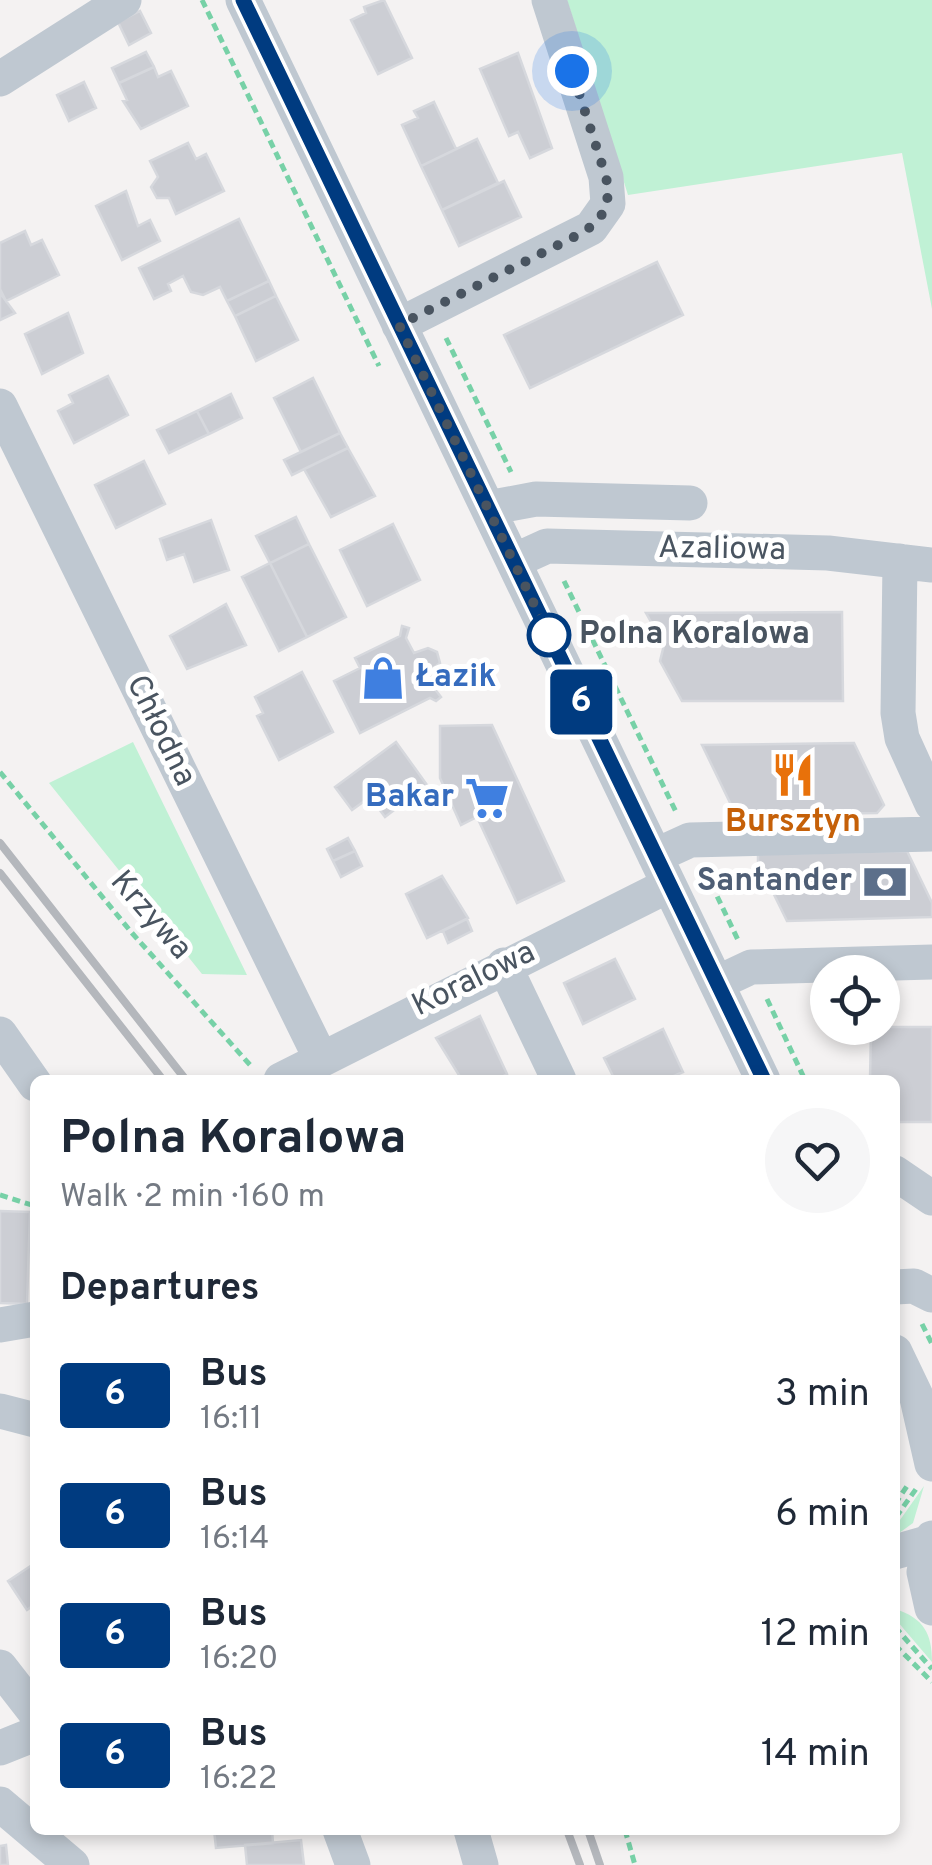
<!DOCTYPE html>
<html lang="en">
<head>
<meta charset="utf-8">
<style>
  :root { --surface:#fff; --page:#f6f6f7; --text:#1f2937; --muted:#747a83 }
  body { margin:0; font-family:Overpass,sans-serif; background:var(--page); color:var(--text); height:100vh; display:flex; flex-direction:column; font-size:38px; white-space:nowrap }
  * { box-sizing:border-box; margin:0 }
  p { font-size:32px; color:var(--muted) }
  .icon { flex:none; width:55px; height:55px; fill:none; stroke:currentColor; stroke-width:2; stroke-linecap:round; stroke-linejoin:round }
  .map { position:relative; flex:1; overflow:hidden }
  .panel { position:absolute; left:30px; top:1075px; width:870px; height:760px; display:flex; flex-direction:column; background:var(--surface); border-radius:15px; box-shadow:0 5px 15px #0003 }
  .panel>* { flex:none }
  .badge { padding:0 20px; border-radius:8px; font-size:35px; line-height:65px }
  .buttons { position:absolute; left:810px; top:955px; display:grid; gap:20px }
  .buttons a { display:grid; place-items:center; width:90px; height:90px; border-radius:50%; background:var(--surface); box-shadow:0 5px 15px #0003; font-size:50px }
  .you { position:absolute; width:50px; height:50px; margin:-25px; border:8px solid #fff; border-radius:50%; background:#1a73e8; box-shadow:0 0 0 15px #1a73e833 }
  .map>.badge { position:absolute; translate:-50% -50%; box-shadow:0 0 0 5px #fff }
  h2 { padding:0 30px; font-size:38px; line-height:90px }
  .round { display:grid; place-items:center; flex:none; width:105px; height:105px; border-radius:52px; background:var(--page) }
  .overview { display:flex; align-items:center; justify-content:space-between; height:170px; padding:0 30px }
  h1 { font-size:48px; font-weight:700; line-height:75px }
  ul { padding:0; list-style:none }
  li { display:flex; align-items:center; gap:30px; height:120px; padding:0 30px }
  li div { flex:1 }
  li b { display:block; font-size:38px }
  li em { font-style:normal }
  li .badge { min-width:110px; font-weight:700; text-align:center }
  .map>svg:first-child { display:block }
  .green { fill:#c0f1d5 }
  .building { fill:#ccced4; stroke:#d6d8dd; stroke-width:2.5 }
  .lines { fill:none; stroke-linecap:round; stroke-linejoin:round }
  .path { stroke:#77d1a7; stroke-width:5; stroke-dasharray:8 5; stroke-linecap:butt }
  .minor { stroke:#bfc8d1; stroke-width:35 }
  .rail { stroke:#b4b7bc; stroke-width:8 }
  .line-casing { stroke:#fff; stroke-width:22 }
  .line { stroke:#003b80; stroke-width:15 }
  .walk { stroke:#495460; stroke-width:10; stroke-dasharray:0 18 }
  .stop-dot { fill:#fff; stroke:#003b80; stroke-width:5 }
  .labels { text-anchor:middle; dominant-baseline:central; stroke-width:10; stroke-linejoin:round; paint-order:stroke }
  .street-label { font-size:32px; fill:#495460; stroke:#fff }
  .stop-label { font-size:32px; font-weight:bold; fill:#495460; stroke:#fff; text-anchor:start }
  .shop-label { font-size:32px; font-weight:bold; fill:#366cbe; stroke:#fff; text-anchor:start }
  .food-label { font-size:32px; font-weight:bold; fill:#c56008; stroke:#fff }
  .service-label { font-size:32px; font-weight:bold; fill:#4e5e75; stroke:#fff; text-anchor:end }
</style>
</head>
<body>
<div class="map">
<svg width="932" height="1865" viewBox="0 0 932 1865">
  <rect width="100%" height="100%" fill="#f4f2f2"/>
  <!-- green -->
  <path class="green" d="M567,0H932V309L902,153L628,195Z
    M133,742L247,975L202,974L49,783Z
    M924,1486L913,1523L895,1536V1527Z
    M895,1609C924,1618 932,1634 932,1662L897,1621Z"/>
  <!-- building -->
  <path class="building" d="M384,0L412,58L378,74L351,20L366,13L364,7Z
    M140,11L151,33L129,45L118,22Z
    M146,52L154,67L119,83L112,68Z
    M518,53L552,148L530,158L518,132L509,136L480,69Z
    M154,67L158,77L171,71L188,106L141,129L123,101L127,100L119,83Z
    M84,82L96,108L69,121L57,95Z
    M434,102L456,149L421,166L402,125L418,118L414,111Z
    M477,139L498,183L442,210L421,166Z
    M188,143L196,159L206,154L224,191L176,214L169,198H157L151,187L158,177L150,161Z
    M504,181L521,217L459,246L442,210Z
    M126,191L138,226L150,220L160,241L122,260L96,206Z
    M239,219L269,281L227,301L220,287L203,295L191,292L183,276L168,284L171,291L154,299L139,268Z
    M25,231L31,245L42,240L59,275L6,301L0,289V243Z
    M657,262L683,315L530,388L504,335Z
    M269,281L276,296L235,316L227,301Z
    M0,293L15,313L0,320Z
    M276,296L298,340L256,361L235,316Z
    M68,313L83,353L42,374L25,334Z
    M108,376L128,415L74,443L58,411L73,403L69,395Z
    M313,378L340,433L301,452L274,398Z
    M231,394L242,418L209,434L197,411Z
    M197,411L209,434L169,453L157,430Z
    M340,433L348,448L292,475L284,460Z
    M348,448L375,496L331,517L304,469Z
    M144,461L165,504L116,528L95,485Z
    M296,517L309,544L270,563L256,536Z
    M211,520L229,570L194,582L184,554L167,560L160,539Z
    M393,524L420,580L367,606L340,550Z
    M309,544L346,617L307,637L270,563Z
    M270,563L307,637L279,651L242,577Z
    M226,604L246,645L187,669L170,636Z
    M842,612L843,701H682L660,661L664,645L646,613Z
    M402,626L409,628L406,638L414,653L428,648L437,652L440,663L424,675L441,697L436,701L430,698L360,733L334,681L360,668L355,658L400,636Z
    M302,672L333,732L279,760L257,716L263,713L255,697Z
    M492,725L564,881L517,903L477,817L461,825L440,778V726Z
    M396,742L427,785L385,817L370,797L352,810L335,787Z
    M854,743L884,805L877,813L736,815L702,745Z
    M348,838L355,851L333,861L327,849Z
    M355,851L362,866L341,877L333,861Z
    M907,851L932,903V917L787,921L758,862V854Z
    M442,876L468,918L427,938L406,894Z
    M467,919L472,931L448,943L443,931Z
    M615,959L635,999L583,1024L564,983Z
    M480,1016L507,1074L496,1080H462L436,1038Z
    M882,1027H932V1122H895V1080H870L871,1028Z
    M663,1029L683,1072L665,1080H615L604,1058Z
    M0,1211L30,1212L27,1304L0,1303Z
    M35,1563V1604L27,1610L8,1581Z
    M214,1830H272L273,1843L216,1848Z
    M301,1840L304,1865H247L245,1845Z
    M6,1845L8,1865H0V1846Z"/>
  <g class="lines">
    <!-- path -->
    <path class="path" d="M202,0L379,366
      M446,338L511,472
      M564,581L677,814
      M0,772L132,933L251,1066
      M706,873L738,940
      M767,999L805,1080
      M0,1195L35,1206
      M922,1324L932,1344
      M895,1504L907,1486
      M896,1517L916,1489
      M895,1627L932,1669
      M895,1645L932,1682
      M625,1830L635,1865"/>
    <!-- minor -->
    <path class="minor" d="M243,0L763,1080
      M0,79L124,0
      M399,325L591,228L608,204L606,177L549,0
      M0,406L320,1057
      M488,508L536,499L690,503
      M514,561L547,546L828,553L932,565
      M900,561L898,713L902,738L932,804
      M655,856L690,840L932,834
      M504,965L559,1080
      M717,983L751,967L932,962
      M0,1034L35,1084
      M281,1080L669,885
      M895,1173L932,1198
      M895,1287L914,1286L932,1295
      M0,1325L35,1319
      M895,1352L917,1398L932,1464
      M0,1411L35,1420
      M932,1538L924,1572L932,1608
      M895,1552L930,1542
      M0,1667L35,1712
      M0,1748L35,1734
      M0,1804L72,1865
      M340,1830L353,1865
      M471,1830L481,1865"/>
    <!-- rail -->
    <path class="rail" d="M0,843L186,1080
      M0,873L163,1080
      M567,1830L580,1865
      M588,1830L600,1865"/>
  </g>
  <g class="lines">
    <!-- line casing -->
    <g class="line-casing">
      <path id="line" d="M243,0L764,1080"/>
    </g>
    <!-- line -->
    <use href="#line" class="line"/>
    <!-- walk -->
    <path class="walk" d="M549,635L399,325L576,236C602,222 612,207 606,177L572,71"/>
  </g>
  <!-- icons -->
  <defs>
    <g id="shop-bare" transform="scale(3.45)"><path d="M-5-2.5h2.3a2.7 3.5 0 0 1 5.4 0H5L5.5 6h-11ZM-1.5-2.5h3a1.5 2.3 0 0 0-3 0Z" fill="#3f7fe0" stroke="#fff" stroke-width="2.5" paint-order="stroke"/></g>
    <g id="restaurant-bare" transform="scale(3.45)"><path d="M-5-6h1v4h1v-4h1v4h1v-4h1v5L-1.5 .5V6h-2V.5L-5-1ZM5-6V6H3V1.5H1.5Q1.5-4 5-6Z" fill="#e8710a" stroke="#fff" stroke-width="2.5" paint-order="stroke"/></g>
    <g id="supermarket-bare" transform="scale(3.45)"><path d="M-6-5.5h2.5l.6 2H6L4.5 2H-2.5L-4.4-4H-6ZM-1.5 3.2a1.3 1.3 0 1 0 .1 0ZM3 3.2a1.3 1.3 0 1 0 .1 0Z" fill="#3f7fe0" stroke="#fff" stroke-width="2.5" paint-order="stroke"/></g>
    <g id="bank-bare" transform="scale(3.45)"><path d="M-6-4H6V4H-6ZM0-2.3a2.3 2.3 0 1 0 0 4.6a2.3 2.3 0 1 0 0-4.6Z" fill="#5c6f8a" stroke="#fff" stroke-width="2.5" paint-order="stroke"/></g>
  </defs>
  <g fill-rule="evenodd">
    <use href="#shop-bare" x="383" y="678"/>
    <use href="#restaurant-bare" x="793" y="775"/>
    <use href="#supermarket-bare" x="487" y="798"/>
    <use href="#bank-bare" x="885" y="882"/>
  </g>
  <!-- markers -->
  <circle class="stop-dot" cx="549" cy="635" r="20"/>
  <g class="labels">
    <!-- street labels -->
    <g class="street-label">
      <text transform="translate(722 550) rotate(1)">Azaliowa</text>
      <text transform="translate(160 731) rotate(64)">Chłodna</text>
      <text transform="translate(150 916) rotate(49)">Krzywa</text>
      <text transform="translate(474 980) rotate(-26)">Koralowa</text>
    </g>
    <!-- stop labels -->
    <g class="stop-label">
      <text x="579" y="635">Polna Koralowa</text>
    </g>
    <!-- shop labels -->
    <g class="shop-label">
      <text x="416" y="678">Łazik</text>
      <text x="454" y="798" text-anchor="end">Bakar</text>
    </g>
    <!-- food labels -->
    <g class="food-label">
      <text x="793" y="823">Bursztyn</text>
    </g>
    <!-- service labels -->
    <g class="service-label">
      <text x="852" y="882">Santander</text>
    </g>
  </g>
</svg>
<div class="buttons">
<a><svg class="icon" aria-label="locate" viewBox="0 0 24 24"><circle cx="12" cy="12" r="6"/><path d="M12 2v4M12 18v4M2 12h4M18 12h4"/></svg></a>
</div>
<div class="you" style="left:572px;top:71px"></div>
<b class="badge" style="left:581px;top:702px;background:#003b80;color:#fff">6</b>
<section class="panel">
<div class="overview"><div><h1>Polna Koralowa</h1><p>Walk · 2 min · 160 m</p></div><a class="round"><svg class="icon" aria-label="heart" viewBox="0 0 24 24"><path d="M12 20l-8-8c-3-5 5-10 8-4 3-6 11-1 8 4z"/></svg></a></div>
<h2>Departures</h2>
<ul>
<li><span class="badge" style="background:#003b80;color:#fff">6</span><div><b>Bus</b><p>16:11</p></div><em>3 min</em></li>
<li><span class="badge" style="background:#003b80;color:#fff">6</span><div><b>Bus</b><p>16:14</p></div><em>6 min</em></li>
<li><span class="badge" style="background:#003b80;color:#fff">6</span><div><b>Bus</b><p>16:20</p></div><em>12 min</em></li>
<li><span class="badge" style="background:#003b80;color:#fff">6</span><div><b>Bus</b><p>16:22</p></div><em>14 min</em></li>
</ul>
</section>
</div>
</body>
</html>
